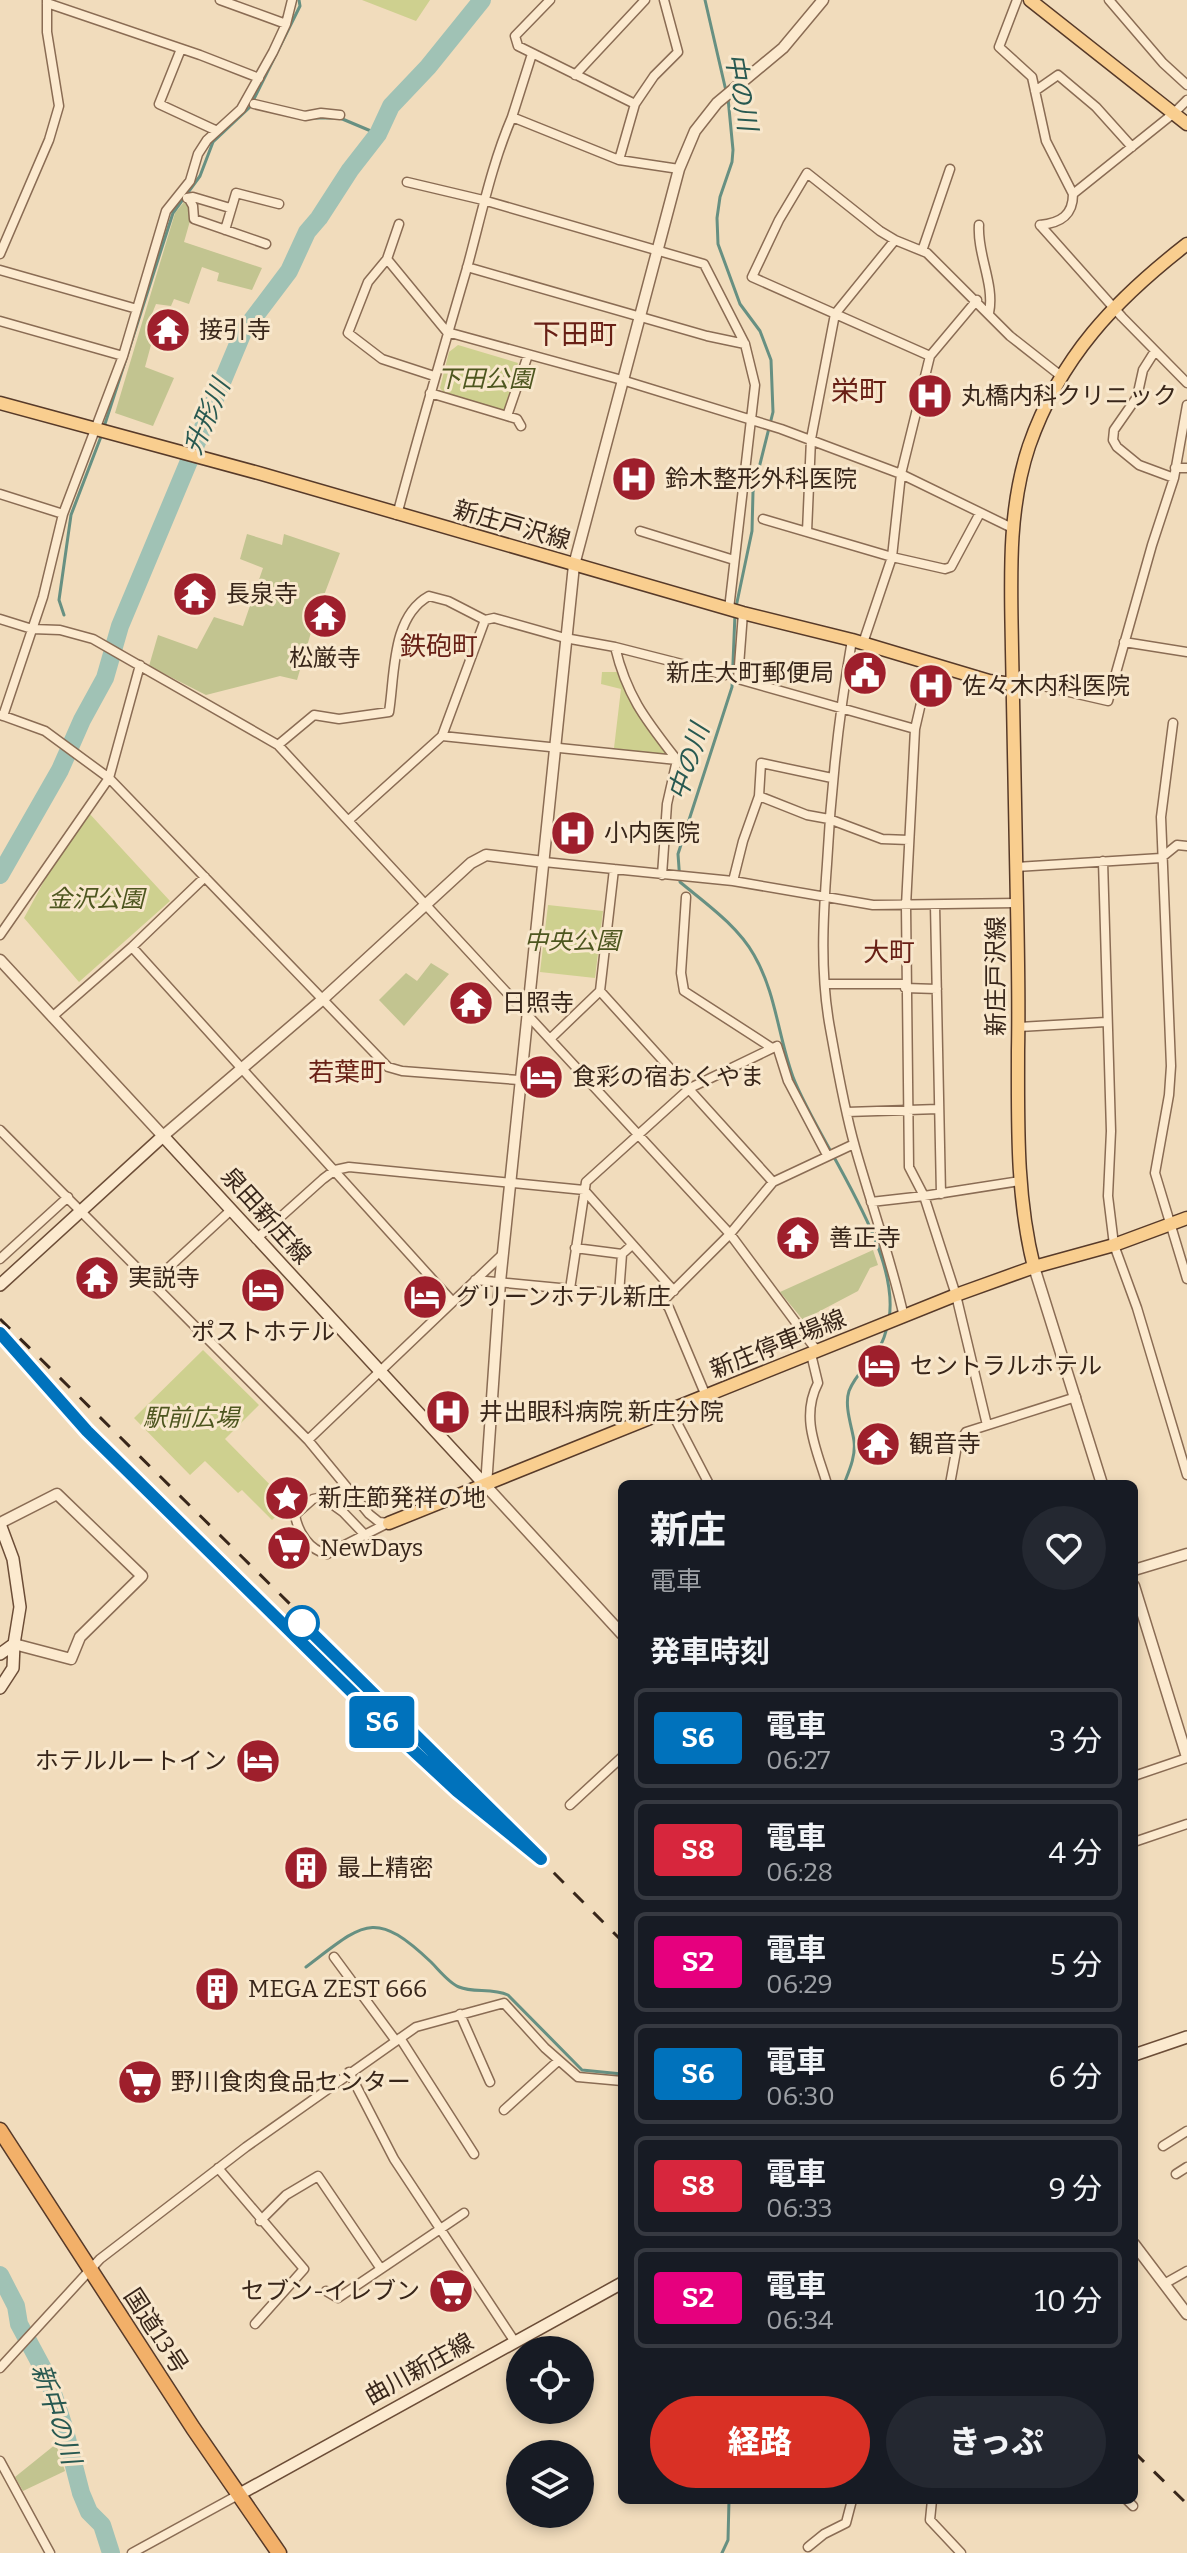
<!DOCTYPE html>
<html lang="ja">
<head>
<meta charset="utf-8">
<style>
  :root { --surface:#171b24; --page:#242831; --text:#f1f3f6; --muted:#9ea1a6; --line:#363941; --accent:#d93025 }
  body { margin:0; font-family:Bitter,"Noto Sans JP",serif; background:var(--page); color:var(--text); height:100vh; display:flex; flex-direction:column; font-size:30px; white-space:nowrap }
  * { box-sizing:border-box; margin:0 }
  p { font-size:26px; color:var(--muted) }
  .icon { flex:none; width:44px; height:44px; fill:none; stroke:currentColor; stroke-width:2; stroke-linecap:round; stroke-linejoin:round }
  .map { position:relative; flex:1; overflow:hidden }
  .details { position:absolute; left:618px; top:1480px; width:520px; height:1024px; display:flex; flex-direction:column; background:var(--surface); border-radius:12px; box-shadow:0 4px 12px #0003 }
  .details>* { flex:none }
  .badge { padding:0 16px; border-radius:6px; font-size:28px; line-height:52px }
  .fabs { position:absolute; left:506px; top:2336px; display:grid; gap:16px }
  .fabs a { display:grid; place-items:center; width:88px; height:88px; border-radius:50%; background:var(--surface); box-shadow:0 4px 12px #0003; font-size:40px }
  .map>.badge { position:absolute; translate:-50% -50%; box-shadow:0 0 0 4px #fff }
  h2 { padding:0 32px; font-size:30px; line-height:72px }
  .round { display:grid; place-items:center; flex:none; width:84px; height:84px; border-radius:42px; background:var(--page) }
  .headline { display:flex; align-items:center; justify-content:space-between; height:136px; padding:0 32px }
  h1 { font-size:38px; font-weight:800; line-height:60px }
  .button { display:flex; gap:16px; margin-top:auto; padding:16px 32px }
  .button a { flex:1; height:92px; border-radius:48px; background:var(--accent); color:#fff; font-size:32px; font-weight:800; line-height:92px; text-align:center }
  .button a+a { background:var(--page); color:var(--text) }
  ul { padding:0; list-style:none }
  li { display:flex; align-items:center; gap:24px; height:100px; margin:0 16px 12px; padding:0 16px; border:4px solid var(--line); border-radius:12px }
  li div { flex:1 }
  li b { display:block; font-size:30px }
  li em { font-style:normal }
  li .badge { min-width:88px; font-weight:700; text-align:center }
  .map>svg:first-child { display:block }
  .green { fill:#ced08f }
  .cemetery { fill:#c2c490 }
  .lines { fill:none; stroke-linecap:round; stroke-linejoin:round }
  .stream { stroke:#679082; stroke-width:3 }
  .river { stroke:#a0c2b5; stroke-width:18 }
  .minor-casing { stroke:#8a6c54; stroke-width:11 }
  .tertiary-casing { stroke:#8a6c54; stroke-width:13 }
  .secondary-casing { stroke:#6c4d37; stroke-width:14 }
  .primary-casing { stroke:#573a29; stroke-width:15 }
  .trunk-casing { stroke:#573a29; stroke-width:17 }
  .minor { stroke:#fceacf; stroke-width:8 }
  .tertiary { stroke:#fceacf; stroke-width:10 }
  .secondary { stroke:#fceacf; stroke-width:11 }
  .primary { stroke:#f9ce8f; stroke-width:12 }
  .trunk { stroke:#f2b069; stroke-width:14 }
  .rail { stroke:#38261a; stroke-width:3; stroke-dasharray:14 14; stroke-linecap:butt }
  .line-casing { stroke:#fff; stroke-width:18 }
  .line { stroke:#0072bc; stroke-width:12 }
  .stop-dot { fill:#fff; stroke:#0072bc; stroke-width:4 }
  .labels { text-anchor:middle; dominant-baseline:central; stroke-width:6; stroke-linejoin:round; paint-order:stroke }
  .poi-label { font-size:24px; fill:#38261a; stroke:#f8e7cc; text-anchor:start }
  .park-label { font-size:24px; font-style:italic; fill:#4d561f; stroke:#f8e7cc }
  .street-label { font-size:24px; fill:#38261a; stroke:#f8e7cc }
  .water-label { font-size:26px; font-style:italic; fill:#285951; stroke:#f8e7cc }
  .neighbourhood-label { font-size:26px; fill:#682016; stroke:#f8e7cc }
  .quarter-label { font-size:28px; fill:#682016; stroke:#f8e7cc }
</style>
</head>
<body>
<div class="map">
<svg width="1187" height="2553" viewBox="0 0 1187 2553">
  <rect width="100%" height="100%" fill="#f1dcbc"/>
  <!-- green -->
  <path class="green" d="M362,0H430L416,21Z
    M458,345L518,363L504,411L445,394L440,388L449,352Z
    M602,672H619L635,709L667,752L666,756L614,748L621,689L601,684Z
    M88,812L170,901L79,982L24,918L76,822Z
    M548,905L603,911L595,978L540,972Z
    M203,1350L259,1405L225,1439L289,1504L272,1520L242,1490L238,1493L205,1461L190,1475L134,1418Z"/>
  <!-- cemetery -->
  <path class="cemetery" d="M184,202L189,208L190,221L184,242L262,268L252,290L217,281L219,273L202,267L189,304L174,299L171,306L156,304L145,331L154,334L145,367L174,378L153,426L115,413L175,213Z
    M247,534L282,545L284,534L340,553L315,619L297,680L280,676L206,695L149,666L158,635L197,649L214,617L243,626L263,568L240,559Z
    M431,963L449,974L404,1026L379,1000L406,973L417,981Z
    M873,1250L878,1265L870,1268L858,1291L803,1320L780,1292Z
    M56,2444L65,2471L23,2491L15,2477Z"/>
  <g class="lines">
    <!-- stream -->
    <path class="stream" d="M705,0L726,91
      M728,98L733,150L732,162L720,197L717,218L718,244L740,304L760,331L771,360L773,412L753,492L752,531L736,607
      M312,118H333
      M340,118L378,134
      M104,427L173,213L200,176L213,142L250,107L300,6L299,0
      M735,614L732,687L678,854L680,882C705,903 737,925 754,955C776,993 778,1036 793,1077C818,1142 901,1248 889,1319
      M64,615L59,600L71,515L102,434
      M844,1484C849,1471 856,1456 854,1441C852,1427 844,1406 849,1391C858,1367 882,1357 887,1326
      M306,1967C364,1923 374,1908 431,1962C439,1970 449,1983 459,1987C473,1993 492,1988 508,1995L582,2070L622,2074
      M722,2553L728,2540L729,2500"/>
    <!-- river -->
    <path class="river" d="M0,875L60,770L82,720L105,678L120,626L243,332L289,271L307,232L319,218L350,170L378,134L391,106L428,67L482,0
      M0,2275L16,2306L19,2324L48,2378L64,2427L81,2493L89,2512L102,2525L111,2553"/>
    <!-- minor casing -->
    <g class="minor-casing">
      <path id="minor" d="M220,0L286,24
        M550,0L515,36L518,46L635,104
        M1017,0L999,47L1032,77L1046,141L1073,194
        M1109,0L1163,63L1187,85
        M47,3L200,55L259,78
        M181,49L159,104L215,130
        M575,75L645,0
        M1035,91L1058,75L1096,107L1132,147
        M254,104L305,116L321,113L340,115
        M512,117L532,54
        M619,160L635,104L654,76L678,52L664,0
        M407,182L483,200L704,264L745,344L755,385L729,609
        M187,198L193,197L230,208
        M189,199L193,206L194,219L266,244
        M979,225C977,255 995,284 989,313
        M1040,225L1122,317L1187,383
        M1040,225C1061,223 1073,215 1073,194L1174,113L1187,100
        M225,230L236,193L279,204
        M922,251L950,169
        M0,254L49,140L59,106L47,32V0
        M387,259L399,224
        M467,267L707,336L745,344
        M0,270L137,309
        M0,321L123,356
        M1155,351L1143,370L1137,397L1114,430L1113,440L1117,447L1139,465L1174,478
        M930,356L977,300
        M434,376L382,359L348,333L368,282L387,259L447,332L622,380L781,429L901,474L1012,528
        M430,393L507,416L517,419L521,426
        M507,416L528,355
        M1175,468H1187
        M0,494L63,514
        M397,515C419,432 443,350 467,268C481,217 491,166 512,117L619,160L679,169
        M763,519L892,557L945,569L951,567L980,513
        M640,531L734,560
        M807,532L811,439L835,314L895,240
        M743,613L738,679L915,729
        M0,619L32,629L60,630L93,639L278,745L730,1234L817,1351
        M852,640C839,714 831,788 827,864C823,918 820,974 830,1028C837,1067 844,1108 855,1147C871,1204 891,1259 904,1317
        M1124,642L1187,652
        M863,643L892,557L901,474L930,356L752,277L779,220L807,173L880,231L895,240L927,253L1010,336L1061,376
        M615,647C627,697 646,720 677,760
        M930,664L915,729L906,906L909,1167L924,1196L956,1295L987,1425
        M1012,684H1034L1108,701L1152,545L1174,478L1187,405
        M1,715L45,731L109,778L388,1067L402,1071L519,1080
        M3,716L43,597L63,514L123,356L166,211L190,181L198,154L207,140L241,109L273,52L286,24L292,0
        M1173,723L1161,817L1171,1066L1169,1095L1155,1173L1187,1279
        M442,736L677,760
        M278,745L314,715L339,719L389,712C395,675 391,617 429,596L448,601L485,620L494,618L565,638L615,647L725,675
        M759,796L807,815L829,819L882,839L909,840
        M349,820L442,736L485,620
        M1103,861L1111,1131L1108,1196L1114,1245L1137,1308L1187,1475
        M544,862L733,881L873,905L1017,903
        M1016,867L1161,858L1177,845L1187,846
        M662,875L667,804L677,760
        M733,881L743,841L759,796L761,763L832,778
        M686,897L681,973L684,991L772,1048
        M935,905L941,1194
        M0,935L109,778L140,665
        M132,947L452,1301
        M825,984H905
        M905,988L937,989
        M600,991L773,1182
        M52,1017L132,947L205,877
        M1019,1027L1106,1022
        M551,1038L600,991L614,869
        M847,1112L938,1109
        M0,1130L308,1440L369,1514L379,1522L389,1523
        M871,1202L924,1196L1020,1181
        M256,1239L323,1179L335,1170L349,1167L584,1190L674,1291
        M575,1248L622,1254L632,1245
        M0,1259L68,1197
        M475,1280L654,1297L663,1301L669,1308L706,1396
        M152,1283L231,1210
        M570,1289L586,1182L690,1088L777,1046L788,1081L827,1155
        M619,1294L622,1254
        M663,1301L730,1234L773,1182L854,1144
        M811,1354L818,1383C800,1418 817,1450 827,1484
        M671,1411L709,1484
        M308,1440L503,1254
        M950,1484L957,1446L966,1432L1076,1397
        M366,1536L343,1512L322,1497L313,1499L295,1515C298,1532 309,1550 327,1554L388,1523
        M1134,1776L1187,1758
        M570,1805L622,1757
        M1134,1842L1187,1824
        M334,1957L396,2041
        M460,2014L490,2082
        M400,2038L474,2154
        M349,2072L394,2159L515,2342
        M504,2110L558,2061
        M1163,2146L1187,2131
        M218,2168L304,2269L255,2324
        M1176,2174L1187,2167
        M260,2221L286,2195L318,2176L381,2269
        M1164,2284L1187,2271
        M326,2291L338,2298L464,2213
        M0,2368L100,2259L246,2147L416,2027L504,2003L545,2048L578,2077L622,2081
        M0,2461L50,2553
        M932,2500L930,2520L961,2553
        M1127,2500L1133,2506
        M808,2547L824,2534L846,2523L852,2500
        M132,2553L238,2495"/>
    </g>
    <!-- tertiary casing -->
    <g class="tertiary-casing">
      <path id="tertiary" d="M0,960L163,1136L323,999L471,863L486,855L544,862
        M1034,1267L1102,1484
        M0,1523L57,1494L142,1576L80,1637L71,1659L14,1644
        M1134,1570L1187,1554
        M1134,1586L1187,1757
        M622,1634L486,1486L500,1282L574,565L679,169L695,131L717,103L783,48L823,0
        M1134,2244L1187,2314"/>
    </g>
    <!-- secondary casing -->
    <g class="secondary-casing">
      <path id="secondary" d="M0,1285L163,1136L486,1486
        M0,1524L13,1559L20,1607L14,1644L13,1668L0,1688
        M0,1654L14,1644
        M1134,2055L1187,2037
        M238,2495L622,2283"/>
    </g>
    <!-- primary casing -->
    <g class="primary-casing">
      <path id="primary" d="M1030,0L1187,124
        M0,403L262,474L743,613L852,640L989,681L1012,684
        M1034,1267C1016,1196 1018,1123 1018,1050C1019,1002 1018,953 1017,905C1016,820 1014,735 1012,650C1011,581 1007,512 1029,446C1060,357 1115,300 1187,244
        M389,1523L956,1295L1034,1267L1114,1245L1187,1218"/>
    </g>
    <!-- trunk casing -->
    <g class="trunk-casing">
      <path id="trunk" d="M0,2130L193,2428L279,2553"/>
    </g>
    <!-- minor -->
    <use href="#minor" class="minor"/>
    <!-- tertiary -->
    <use href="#tertiary" class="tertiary"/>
    <!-- secondary -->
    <use href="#secondary" class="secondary"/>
    <!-- primary -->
    <use href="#primary" class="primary"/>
    <!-- trunk -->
    <use href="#trunk" class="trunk"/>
    <!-- rail -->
    <path class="rail" d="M0,1319L293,1607
      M0,1333L87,1431L376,1716L457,1791L541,1859
      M302,1623L460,1780
      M457,1768L494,1810
      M534,1853L622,1941
      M1134,2452L1187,2504"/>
  </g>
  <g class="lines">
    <!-- line casing -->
    <g class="line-casing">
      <path id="line" d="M0,1333L87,1431L376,1716L457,1791L541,1859L302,1623"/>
    </g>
    <!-- line -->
    <use href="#line" class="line"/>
  </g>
  <!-- icons -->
  <defs>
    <g id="temple-disc" transform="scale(2.3)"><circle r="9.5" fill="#9e1f2c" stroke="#f8e7cc"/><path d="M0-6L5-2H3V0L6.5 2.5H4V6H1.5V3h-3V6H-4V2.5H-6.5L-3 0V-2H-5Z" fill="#fff"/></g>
    <g id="hospital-disc" transform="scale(2.3)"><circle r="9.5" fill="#9e1f2c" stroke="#f8e7cc"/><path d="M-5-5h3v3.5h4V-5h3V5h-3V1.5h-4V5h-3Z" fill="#fff"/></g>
    <g id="civic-disc" transform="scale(2.3)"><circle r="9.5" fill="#9e1f2c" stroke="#f8e7cc"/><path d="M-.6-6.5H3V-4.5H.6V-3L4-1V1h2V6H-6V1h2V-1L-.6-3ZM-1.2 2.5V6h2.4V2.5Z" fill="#fff"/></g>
    <g id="hotel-disc" transform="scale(2.3)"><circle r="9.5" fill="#9e1f2c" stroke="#f8e7cc"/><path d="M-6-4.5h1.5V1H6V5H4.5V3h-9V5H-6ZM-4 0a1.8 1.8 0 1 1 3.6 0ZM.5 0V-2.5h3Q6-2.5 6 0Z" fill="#fff"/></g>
    <g id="sight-disc" transform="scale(2.3)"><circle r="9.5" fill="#9e1f2c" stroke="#f8e7cc"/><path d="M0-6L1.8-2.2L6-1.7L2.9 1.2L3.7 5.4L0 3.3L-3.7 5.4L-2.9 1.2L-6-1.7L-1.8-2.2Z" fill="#fff"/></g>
    <g id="supermarket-disc" transform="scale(2.3)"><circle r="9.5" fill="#9e1f2c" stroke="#f8e7cc"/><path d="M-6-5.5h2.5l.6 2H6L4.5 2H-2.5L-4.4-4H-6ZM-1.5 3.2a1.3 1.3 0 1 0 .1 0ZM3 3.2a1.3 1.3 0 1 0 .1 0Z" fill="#fff"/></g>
    <g id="building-disc" transform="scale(2.3)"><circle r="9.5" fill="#9e1f2c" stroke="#f8e7cc"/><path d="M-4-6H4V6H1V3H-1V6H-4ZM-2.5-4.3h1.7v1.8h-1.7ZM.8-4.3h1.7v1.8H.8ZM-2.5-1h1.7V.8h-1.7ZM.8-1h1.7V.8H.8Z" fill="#fff"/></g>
  </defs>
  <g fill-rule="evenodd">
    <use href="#temple-disc" x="168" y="330"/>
    <use href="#hospital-disc" x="930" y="396"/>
    <use href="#hospital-disc" x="634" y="479"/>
    <use href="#temple-disc" x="195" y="594"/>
    <use href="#temple-disc" x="325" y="616"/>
    <use href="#civic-disc" x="865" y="673"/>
    <use href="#hospital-disc" x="931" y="686"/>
    <use href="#hospital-disc" x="573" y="833"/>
    <use href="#temple-disc" x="471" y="1003"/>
    <use href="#hotel-disc" x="541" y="1077"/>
    <use href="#temple-disc" x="798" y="1238"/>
    <use href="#temple-disc" x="97" y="1278"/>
    <use href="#hotel-disc" x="263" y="1290"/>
    <use href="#hotel-disc" x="425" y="1297"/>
    <use href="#hotel-disc" x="879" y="1366"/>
    <use href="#hospital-disc" x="448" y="1412"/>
    <use href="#temple-disc" x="878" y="1444"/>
    <use href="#sight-disc" x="287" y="1498"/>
    <use href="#supermarket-disc" x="289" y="1548"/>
    <use href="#hotel-disc" x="258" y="1761"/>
    <use href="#building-disc" x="306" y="1868"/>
    <use href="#building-disc" x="217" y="1989"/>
    <use href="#supermarket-disc" x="140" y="2082"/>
    <use href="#supermarket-disc" x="451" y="2291"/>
  </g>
  <!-- markers -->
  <circle class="stop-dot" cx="302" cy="1623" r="16"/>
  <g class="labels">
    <!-- poi labels -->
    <g class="poi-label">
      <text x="199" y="330">接引寺</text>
      <text x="961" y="396">丸橋内科クリニック</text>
      <text x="665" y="479">鈴木整形外科医院</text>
      <text x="226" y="594">長泉寺</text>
      <text x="325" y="658" text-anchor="middle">松厳寺</text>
      <text x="834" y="673" text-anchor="end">新庄大町郵便局</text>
      <text x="962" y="686">佐々木内科医院</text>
      <text x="604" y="833">小内医院</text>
      <text x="502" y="1003">日照寺</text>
      <text x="572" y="1077">食彩の宿おくやま</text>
      <text x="829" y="1238">善正寺</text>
      <text x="128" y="1278">実説寺</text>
      <text x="456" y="1297">グリーンホテル新庄</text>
      <text x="263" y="1332" text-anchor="middle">ポストホテル</text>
      <text x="910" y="1366">セントラルホテル</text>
      <text x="479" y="1412">井出眼科病院 新庄分院</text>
      <text x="909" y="1444">観音寺</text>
      <text x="318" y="1498">新庄節発祥の地</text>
      <text x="320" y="1548">NewDays</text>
      <text x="227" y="1761" text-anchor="end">ホテルルートイン</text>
      <text x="337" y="1868">最上精密</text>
      <text x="248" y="1989">MEGA ZEST 666</text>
      <text x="171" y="2082">野川食肉食品センター</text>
      <text x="420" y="2291" text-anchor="end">セブン-イレブン</text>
    </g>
    <!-- park labels -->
    <g class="park-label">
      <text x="485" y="379">下田公園</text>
      <text x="96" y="899">金沢公園</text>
      <text x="572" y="941">中央公園</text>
      <text x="191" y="1418">駅前広場</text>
    </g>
    <!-- street labels -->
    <g class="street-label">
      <text transform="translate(512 525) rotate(16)">新庄戸沢線</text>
      <text transform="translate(996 976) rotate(-90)">新庄戸沢線</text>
      <text transform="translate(266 1216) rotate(48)">泉田新庄線</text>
      <text transform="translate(778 1344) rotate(-22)">新庄停車場線</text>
      <text transform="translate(156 2331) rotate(57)">国道13号</text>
      <text transform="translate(419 2369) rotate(-29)">曲川新庄線</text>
    </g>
    <!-- water labels -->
    <g class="water-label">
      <text transform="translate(741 92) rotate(80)">中の川</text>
      <text transform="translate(207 417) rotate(-67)">升形川</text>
      <text transform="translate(689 762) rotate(-72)">中の川</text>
      <text transform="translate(56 2414) rotate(72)">新中の川</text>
    </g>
    <!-- neighbourhood labels -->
    <g class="neighbourhood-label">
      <text x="439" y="646">鉄砲町</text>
      <text x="889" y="952">大町</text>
      <text x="347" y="1072">若葉町</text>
    </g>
    <!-- quarter labels -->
    <g class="quarter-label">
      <text x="575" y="334">下田町</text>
      <text x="859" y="391">栄町</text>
    </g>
  </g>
</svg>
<div class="fabs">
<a><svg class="icon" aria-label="locate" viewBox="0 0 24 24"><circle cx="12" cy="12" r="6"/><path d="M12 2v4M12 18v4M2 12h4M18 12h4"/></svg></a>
<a><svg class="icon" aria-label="layers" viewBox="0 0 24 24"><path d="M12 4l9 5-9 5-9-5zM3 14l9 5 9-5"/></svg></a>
</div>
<b class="badge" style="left:382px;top:1722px;background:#0072bc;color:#fff">S6</b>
<section class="details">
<div class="headline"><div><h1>新庄</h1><p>電車</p></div><a class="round"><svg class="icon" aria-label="heart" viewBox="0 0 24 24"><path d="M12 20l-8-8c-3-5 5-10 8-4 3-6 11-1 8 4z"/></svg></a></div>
<h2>発車時刻</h2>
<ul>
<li><span class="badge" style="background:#0072bc;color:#fff">S6</span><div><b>電車</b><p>06:27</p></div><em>3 分</em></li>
<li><span class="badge" style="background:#d7263d;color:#fff">S8</span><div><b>電車</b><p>06:28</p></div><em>4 分</em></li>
<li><span class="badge" style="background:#e6007e;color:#fff">S2</span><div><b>電車</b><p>06:29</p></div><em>5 分</em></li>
<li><span class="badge" style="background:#0072bc;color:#fff">S6</span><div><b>電車</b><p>06:30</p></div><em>6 分</em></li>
<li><span class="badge" style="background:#d7263d;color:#fff">S8</span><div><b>電車</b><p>06:33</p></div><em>9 分</em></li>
<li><span class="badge" style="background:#e6007e;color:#fff">S2</span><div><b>電車</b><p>06:34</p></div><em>10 分</em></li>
</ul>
<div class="button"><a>経路</a><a>きっぷ</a></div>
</section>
</div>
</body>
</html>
